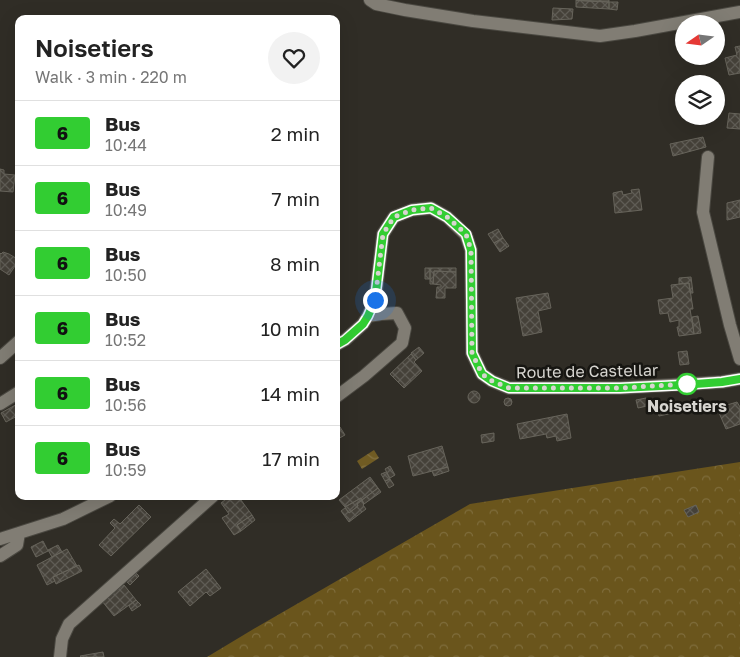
<!DOCTYPE html>
<html lang="en">
<head>
<meta charset="utf-8">
<style>
  :root { --surface:#fff; --page:#f2f2f2; --text:#222; --muted:#767676; --line:#e0e0e0 }
  body { margin:0; font-family:"Golos Text",sans-serif; background:var(--page); color:var(--text); height:100vh; display:flex; flex-direction:column; font-size:19px; white-space:nowrap }
  * { box-sizing:border-box; margin:0 }
  p { font-size:16px; color:var(--muted) }
  .icon { flex:none; width:28px; height:28px; fill:none; stroke:currentColor; stroke-width:2; stroke-linecap:round; stroke-linejoin:round }
  .map { position:relative; flex:1; overflow:hidden }
  .details { position:absolute; left:15px; top:15px; width:325px; height:485px; display:flex; flex-direction:column; background:var(--surface); border-radius:10px; box-shadow:0 5px 20px #0002 }
  .details>* { flex:none }
  .badge { padding:0 10px; border-radius:4px; font-size:18px; line-height:32px }
  .needle { width:32px; rotate:256deg }
  .tools { position:absolute; left:675px; top:15px; display:grid; gap:10px }
  .tools a { display:grid; place-items:center; width:50px; height:50px; border-radius:50%; background:var(--surface); box-shadow:0 5px 20px #0002; font-size:25px }
  .you { position:absolute; width:25px; height:25px; margin:-12px; border:4px solid #fff; border-radius:50%; background:#1a73e8; box-shadow:0 0 0 8px #1a73e833 }
  .map>.badge { position:absolute; translate:-50% -50%; box-shadow:0 0 0 2px #fff }
  .round { display:grid; place-items:center; flex:none; width:52px; height:52px; border-radius:26px; background:var(--page) }
  .head { display:flex; align-items:center; justify-content:space-between; height:85px; padding:0 20px }
  h1 { font-size:24px; font-weight:600; line-height:38px }
  ul { padding:0; list-style:none }
  li { display:flex; align-items:center; gap:15px; height:65px; padding:0 20px; border-top:1px solid var(--line) }
  li div { flex:1 }
  li b { display:block; font-size:19px }
  li em { font-style:normal }
  li .badge { min-width:55px; font-weight:700; text-align:center }
  .map>svg:first-child { display:block }
  .forest { fill:url(#forest-crowns) }
  .water { fill:url(#water-waves) }
  .building { fill:url(#building-cross-hatch); stroke:#67645b }
  .lines { fill:none; stroke-linecap:round; stroke-linejoin:round }
  .minor-casing { stroke:#4a4841; stroke-width:14 }
  .minor { stroke:#817d74; stroke-width:12 }
  .line-casing { stroke:#fff; stroke-width:11 }
  .line { stroke:#32cd32; stroke-width:8 }
  .walk { stroke:#d7d5d0; stroke-width:5; stroke-dasharray:0 9 }
  .stop-dot { fill:#fff; stroke:#32cd32; stroke-width:2.5 }
  .labels { text-anchor:middle; dominant-baseline:central; stroke-width:5; stroke-linejoin:round; paint-order:stroke }
  .street-label { font-size:16px; fill:#d7d5d0; stroke:#171612 }
  .stop-label { font-size:16px; font-weight:bold; fill:#d7d5d0; stroke:#171612 }
</style>
</head>
<body>
<div class="map">
<svg width="740" height="657" viewBox="0 0 740 657">
  <defs>
    <pattern id="forest-crowns" width="20" height="18" patternUnits="userSpaceOnUse" patternTransform="scale(1.25)"><rect width="20" height="18" fill="#6a551c"/><path d="M2 6a3 3 0 1 1 6 0M12 15a3 3 0 1 1 6 0" fill="none" stroke="#7f6d3c"/></pattern>
    <pattern id="water-waves" width="16" height="10" patternUnits="userSpaceOnUse" patternTransform="scale(1.25)"><rect width="16" height="10" fill="#705b23"/><path d="M0 5q4-4 8 0t8 0" fill="none" stroke="#847242"/></pattern>
    <pattern id="building-cross-hatch" width="8" height="8" patternUnits="userSpaceOnUse" patternTransform="scale(1.25)"><rect width="8" height="8" fill="#454139"/><path d="M0 0l8 8M0 8l8-8" fill="none" stroke="#5f5c55"/></pattern>
  </defs>
  <rect width="100%" height="100%" fill="#302d26"/>
  <!-- forest -->
  <path class="forest" d="M740,462V657H207L257,627L470,504Z"/>
  <!-- water -->
  <path class="water" d="M374,450L379,458L362,469L357,461Z"/>
  <!-- building -->
  <path class="building" d="M576,0L609,2V9L576,7Z
    M576,0H609V2L584,1Z
    M609,2H618L617,10L609,9Z
    M553,8L573,9L572,19L552,20Z
    M740,46V73L729,75L725,58L737,55L735,47Z
    M729,113L740,114V129L727,128Z
    M703,137L706,147L673,156L670,144Z
    M0,169L4,170V174L15,175L13,192L0,191Z
    M639,189L642,210L615,213L613,193L622,191L623,195L632,193L631,190Z
    M740,200V217L727,220V203Z
    M498,229L503,238L494,243L488,234Z
    M503,238L509,246L500,252L494,243Z
    M3,252L9,254L19,260L9,275L0,269V253L1,254Z
    M425,268H430V279H425Z
    M430,268H456V272L434,271L433,284H430Z
    M434,271L456,272V288H445V298H436L437,287H441V285L433,284Z
    M691,277L693,293H690L689,283L679,284V278Z
    M689,283L693,309H690L694,334L679,336L677,327H679V320L670,322L668,313L660,314L658,300L673,298L671,285Z
    M548,293L551,308L538,311L542,332L523,336L516,298Z
    M698,316L701,333L694,334L692,317Z
    M419,347L424,353L416,360L411,353Z
    M687,351L689,364L680,365L678,352Z
    M411,354L416,360L414,362L422,371L404,388L390,374Z
    M468 397a6 6 0 1 1 12 0a6 6 0 1 1-12 0Z
    M504 402a4 4 0 1 1 8 0a4 4 0 1 1-8 0Z
    M646,398L647,406L638,408L636,400Z
    M737,402L740,407V424L726,429L717,408Z
    M19,403V415L6,422L1,413Z
    M672,404L673,413L659,416L657,407Z
    M567,414L571,438L557,441L556,436L547,438L546,434L520,439L517,424Z
    M340,427L345,435L336,440V429Z
    M494,433V441L482,443L481,435Z
    M442,446L448,467L413,476L408,456Z
    M390,466L395,475L390,478L385,469Z
    M448,467L449,471L434,476L432,471Z
    M386,472L390,479L385,481L381,474Z
    M370,477L378,488L362,500L361,498L345,507L339,500Z
    M390,479L394,485L389,488L385,481Z
    M378,488L381,492L364,504L362,500Z
    M230,496H238L252,515L237,525L241,531L234,535L222,518L229,514L221,503Z
    M361,498L362,500L357,504L358,506L349,513L345,507Z
    M362,500L364,504L363,505L366,509L349,522L341,511L345,508L349,513L358,506L357,504Z
    M139,505L151,517L111,556L99,545L115,528L110,523L114,519L120,524Z
    M696,505L699,512L688,517L684,510Z
    M252,515L255,520L241,531L237,525Z
    M43,541L48,551L36,557L31,547Z
    M58,545L62,552L52,557L48,550Z
    M67,549L77,566L53,577L55,581L47,585L37,565Z
    M79,565L82,571L56,584L53,577Z
    M206,569L221,588L210,596L206,592L190,606L178,592Z
    M134,571L139,576L130,585L125,580Z
    M124,585L136,600L114,616L102,601Z
    M136,600L141,605L132,611L129,606Z
    M103,652L104,657H81L80,656Z"/>
  <g class="lines">
    <!-- minor casing -->
    <g class="minor-casing">
      <path id="minor" d="M370,0L376,4L405,10L473,21L600,36L635,31L740,12
        M708,157L703,212L730,325L740,359
        M336,345L345,340L363,324L368,316L375,300L383,234L394,217L412,210L431,208L447,217L466,235L471,250L472,353L482,374L492,381L509,388H620L722,382L740,379
        M0,358L19,341
        M336,397L364,376L402,343L405,328L397,313L381,314L368,316
        M0,404L19,392
        M0,539L63,519L110,496
        M0,556L17,545L19,533
        M60,657L62,639L69,624L213,496"/>
    </g>
    <!-- minor -->
    <use href="#minor" class="minor"/>
  </g>
  <g class="lines">
    <!-- line casing -->
    <g class="line-casing">
      <path id="line" d="M336,345L345,340L363,324L368,316L375,300L383,234L394,217L412,210L431,208L447,217L466,234L471,250L472,353L482,374L492,381L509,388H620L682,385L722,382L740,379"/>
    </g>
    <!-- line -->
    <use href="#line" class="line"/>
    <!-- walk -->
    <path class="walk" d="M375,300L383,234L394,217L412,210L431,208L447,217L466,234L471,250L472,353L482,374L492,381L509,388H620L687,384"/>
  </g>
  <!-- markers -->
  <circle class="stop-dot" cx="687" cy="384" r="10"/>
  <g class="labels">
    <!-- street labels -->
    <g class="street-label">
      <text transform="translate(587 371) rotate(-1)">Route de Castellar</text>
    </g>
    <!-- stop labels -->
    <g class="stop-label">
      <text x="687" y="406">Noisetiers</text>
    </g>
  </g>
</svg>
<div class="tools">
<a><svg class="needle" viewBox="-14 -14 28 28"><path d="M0-13l5 13h-10z" fill="#e53935"/><path d="M0 13l5-13h-10z" fill="#767676"/></svg></a>
<a><svg class="icon" aria-label="layers" viewBox="0 0 24 24"><path d="M12 4l9 5-9 5-9-5zM3 14l9 5 9-5"/></svg></a>
</div>
<div class="you" style="left:375px;top:300px"></div>
<section class="details">
<div class="head"><div><h1>Noisetiers</h1><p>Walk · 3 min · 220 m</p></div><a class="round"><svg class="icon" aria-label="heart" viewBox="0 0 24 24"><path d="M12 20l-8-8c-3-5 5-10 8-4 3-6 11-1 8 4z"/></svg></a></div>
<ul>
<li><span class="badge" style="background:#32cd32;color:#111">6</span><div><b>Bus</b><p>10:44</p></div><em>2 min</em></li>
<li><span class="badge" style="background:#32cd32;color:#111">6</span><div><b>Bus</b><p>10:49</p></div><em>7 min</em></li>
<li><span class="badge" style="background:#32cd32;color:#111">6</span><div><b>Bus</b><p>10:50</p></div><em>8 min</em></li>
<li><span class="badge" style="background:#32cd32;color:#111">6</span><div><b>Bus</b><p>10:52</p></div><em>10 min</em></li>
<li><span class="badge" style="background:#32cd32;color:#111">6</span><div><b>Bus</b><p>10:56</p></div><em>14 min</em></li>
<li><span class="badge" style="background:#32cd32;color:#111">6</span><div><b>Bus</b><p>10:59</p></div><em>17 min</em></li>
</ul>
</section>
</div>
</body>
</html>
